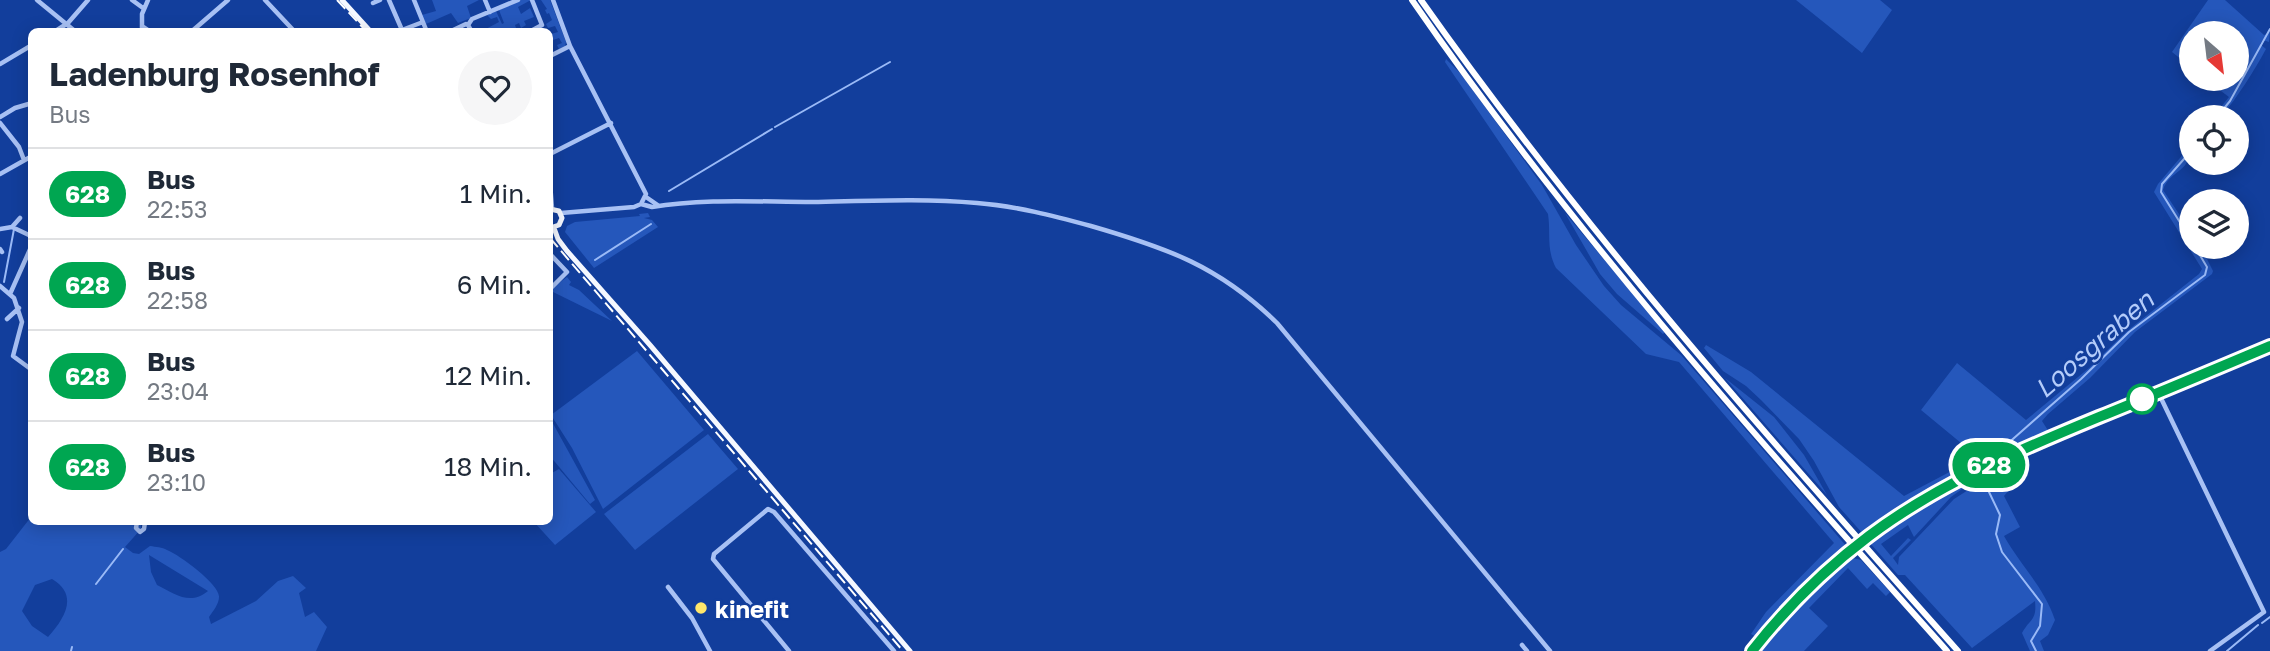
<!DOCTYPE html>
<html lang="de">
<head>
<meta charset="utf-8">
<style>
  :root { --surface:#fff; --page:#f6f6f7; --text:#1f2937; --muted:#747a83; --line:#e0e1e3 }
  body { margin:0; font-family:"Golos Text",sans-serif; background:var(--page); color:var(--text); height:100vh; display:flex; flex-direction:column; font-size:26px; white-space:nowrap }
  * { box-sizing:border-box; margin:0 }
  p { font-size:23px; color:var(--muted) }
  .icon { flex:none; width:38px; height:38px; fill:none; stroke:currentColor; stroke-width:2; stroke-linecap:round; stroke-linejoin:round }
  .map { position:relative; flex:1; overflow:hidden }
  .drawer { position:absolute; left:28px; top:28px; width:525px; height:497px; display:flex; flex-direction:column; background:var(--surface); border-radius:10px; box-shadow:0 4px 18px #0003 }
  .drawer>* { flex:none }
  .badge { padding:0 14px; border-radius:23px; font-size:24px; line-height:46px }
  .needle { width:46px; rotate:152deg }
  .tools { position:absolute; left:2179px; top:21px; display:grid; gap:14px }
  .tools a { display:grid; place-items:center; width:70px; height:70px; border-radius:50%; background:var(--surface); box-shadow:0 4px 18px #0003; font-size:35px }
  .map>.badge { position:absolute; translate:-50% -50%; box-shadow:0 0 0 4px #fff }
  .round { display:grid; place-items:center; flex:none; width:74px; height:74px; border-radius:37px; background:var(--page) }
  .summary { display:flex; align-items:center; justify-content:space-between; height:119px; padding:0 21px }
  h1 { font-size:33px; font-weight:700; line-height:52px }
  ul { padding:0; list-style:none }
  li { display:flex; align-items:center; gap:21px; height:91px; padding:0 21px; border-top:2px solid var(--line) }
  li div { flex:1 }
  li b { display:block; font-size:26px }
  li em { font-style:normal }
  li .badge { min-width:77px; font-weight:700; text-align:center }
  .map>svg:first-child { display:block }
  .green { fill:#2557bb; fill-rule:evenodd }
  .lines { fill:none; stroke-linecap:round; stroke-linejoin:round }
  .stream { stroke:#9abaf7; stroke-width:2 }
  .minor { stroke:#a8c1f4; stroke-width:4.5 }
  .major { stroke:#f5f8ff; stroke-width:5 }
  .highway { stroke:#fff; stroke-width:6 }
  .rail { stroke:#fff; stroke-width:2; stroke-dasharray:12 5; stroke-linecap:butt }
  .line-casing { stroke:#fff; stroke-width:16 }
  .line { stroke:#00a651; stroke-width:10 }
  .stop-dot { fill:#fff; stroke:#00a651; stroke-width:3.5 }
  .poi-dot { fill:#ffe66b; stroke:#123e9c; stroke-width:2.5 }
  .labels { text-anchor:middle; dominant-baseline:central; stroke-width:5; stroke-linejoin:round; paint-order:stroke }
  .poi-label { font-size:24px; font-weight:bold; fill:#fff; stroke:#123e9c; text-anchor:start }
  .water-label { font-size:26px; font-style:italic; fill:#b4ccfa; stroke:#123e9c }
</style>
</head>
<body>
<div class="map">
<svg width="2270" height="651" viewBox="0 0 2270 651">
  <rect width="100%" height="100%" fill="#123e9c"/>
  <!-- green -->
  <path class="green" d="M432,0H479L467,6L471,18L458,23L451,13L426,24L422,15L436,11Z
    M521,0H531L518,7L521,14L530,8L534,17L524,21L526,25L521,28L519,23L515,25L517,31H508L507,29L501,32L482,31L499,22L497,17L491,19L487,15L496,11L502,24L504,23L499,10Z
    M541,0H550L566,42L565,46L559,49L557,45L562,43L559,38L550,41L551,34L558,32L555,26L548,28L546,24L552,20L549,13L547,14L545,10L547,9Z
    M1796,0H1880L1892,10L1862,53Z
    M2208,0H2225L2264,35L2267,34L2270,28L2269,42L2263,40L2260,44L2266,49C2253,73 2238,96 2221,117H2213L2229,97L2205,79H2236V33H2191V67L2172,52Z
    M1446,59L1461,74L1542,185L1576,245L1604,286L1621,305L1681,355L1848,548L1814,578L1758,638L1751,634L1766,612L1834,543L1679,362L1646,354L1556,268C1546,249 1551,234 1548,214L1445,62Z
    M2191,145C2191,174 2170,169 2163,190L2191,232V247H2201L2213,271L2212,274L2135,332L2090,378L2048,414L2042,421L2049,432L1923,497L1864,535L1839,507L1814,461L1799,439L1761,400L1746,386L1723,371L1704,348L1706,345L1751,372L1904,496L1978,457L1921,410L1957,363L2026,420L2089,368L2127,331L2199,274L2202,269L2154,192L2158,184Z
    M648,213L650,217L644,218L652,220L658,227L594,268L565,232L567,226L575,222L640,216L639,214Z
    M1565,213L1665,332L1663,334L1617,294L1600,274Z
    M567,277L571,282L569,285L579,290L612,321L553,292L552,288Z
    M637,351L704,430L603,509L572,448L551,415Z
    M1725,378L1774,417L1804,455L1827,495Z
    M2111,414L1973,481L1951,497L1914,537L1908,525L1881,544L1891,556L1908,538L1911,540L1893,558L1898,565L1899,557L1954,499L1984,480L2007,471L2008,473L2004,478L2010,489L2004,496L2020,527L2004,536C2021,566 2044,587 2055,620L2048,635L2040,641L2044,651H2030L2022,633C2030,618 2037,621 2035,601L1972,648L1905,575H1898L1870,543C1939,484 2028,449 2111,414Z
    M550,418L595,500L590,504L550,456Z
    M708,434L738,469L635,550L604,514Z
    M559,469L596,512L555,545L534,522H550V474Z
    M31,517L32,522H141V529L125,547L133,553L139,554L150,546C156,547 162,547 167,550C180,555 220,585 219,597C219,604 213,611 209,617L211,624L256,601L278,581L293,576L306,588L299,593L305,617L314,612L327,627L316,651H0V552L6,549ZM149,555L208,591C190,606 175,594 157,585L151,572ZM52,579C79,595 65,618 48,637L32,626L22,611L35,585Z
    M1853,558L1861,560L1890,592L1886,596L1873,583L1867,589L1848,568L1809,608L1828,626L1804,651H1760C1788,616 1818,586 1853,558Z"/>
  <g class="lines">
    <!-- stream -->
    <path class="stream" d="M2217,117L2230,101L2270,29
      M775,127L890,62
      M2191,151L2162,184L2161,192L2191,240
      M669,191L772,129
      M595,260L651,224
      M4,282L14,229
      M1985,461L1989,452L2005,446L2081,379L2129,332L2205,275L2207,267L2195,247
      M1987,479L1989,492L2000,515L1996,534L2002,552L2042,604L2040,626L2031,641L2036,651
      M96,584L123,549
      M2262,623L2270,617
      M71,651L72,647
      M2227,651L2258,625"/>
    <!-- minor -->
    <path class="minor" d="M37,0L76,32
      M132,0L143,8
      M265,0L295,32
      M389,0L402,30L423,22
      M414,0L427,32
      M485,0L490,12
      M553,0L570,46L646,194L641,204L634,207L561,213
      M373,3L380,0
      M468,25L472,19L518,0
      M142,26L151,32
      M54,32L68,23L88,0
      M142,32V14L148,0
      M191,32L228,0
      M449,32L466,24L468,25L472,32
      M529,32L542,25L532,0
      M550,56L570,46
      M0,64L32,45
      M0,117L15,108L32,103
      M0,123L19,147L24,160
      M550,154L611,123
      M0,174L32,156
      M550,183L552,208
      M646,197L659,206
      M641,204L652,207C703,198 761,202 812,202C867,201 922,198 977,203C1016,206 1054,216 1091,226C1167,248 1219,266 1277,323L1550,651
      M12,227L20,218
      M0,229L12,227L31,236
      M0,249L2,252
      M550,254L567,272L550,289
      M0,286L14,298L22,322L13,356L32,370
      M10,294L32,245
      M7,319L19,308
      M2158,392L2264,612L2210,651
      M2117,410L2121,413L2160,396
      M137,522L136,528L140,532L144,529L145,522
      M668,587L692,618L710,651
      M1522,645L1527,651
      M789,651L713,559L714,554L768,509L774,512L894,651
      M1752,651C1786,608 1824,569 1869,536C1941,482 2025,447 2108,413C2162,391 2216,368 2270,346"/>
    <!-- major -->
    <path class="major" d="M342,0L371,32
      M550,209L559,211L562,218L559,225L550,228
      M554,228L558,239L567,251L650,345L910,651"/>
    <!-- highway -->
    <path class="highway" d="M1412,0C1572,232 1760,441 1947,651
      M1421,0C1584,231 1770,440 1958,651"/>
    <!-- rail -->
    <path class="rail" d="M337,0L367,32
      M550,238L903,651"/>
  </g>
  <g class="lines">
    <!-- line casing -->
    <g class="line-casing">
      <path id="line" d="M1752,651C1786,608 1825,569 1869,536C1938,484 2019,450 2099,417C2156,394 2213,370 2270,346"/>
    </g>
    <!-- line -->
    <use href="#line" class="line"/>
  </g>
  <!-- markers -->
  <circle class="stop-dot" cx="2142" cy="399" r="14"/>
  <circle class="poi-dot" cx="701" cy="608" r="7"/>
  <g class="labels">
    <!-- poi labels -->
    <g class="poi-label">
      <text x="715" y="608">kinefit</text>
    </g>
    <!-- water labels -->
    <g class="water-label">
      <text transform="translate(2094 344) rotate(-41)">Loosgraben</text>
    </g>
  </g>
</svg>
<div class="tools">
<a><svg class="needle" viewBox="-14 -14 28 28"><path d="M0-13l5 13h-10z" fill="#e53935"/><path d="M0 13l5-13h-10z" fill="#747a83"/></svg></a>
<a><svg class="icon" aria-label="locate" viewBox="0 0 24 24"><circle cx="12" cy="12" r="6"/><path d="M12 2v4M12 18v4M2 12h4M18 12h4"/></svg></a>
<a><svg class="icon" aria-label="layers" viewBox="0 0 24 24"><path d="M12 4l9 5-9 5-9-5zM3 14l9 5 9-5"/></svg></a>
</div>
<b class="badge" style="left:1989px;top:465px;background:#00a651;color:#fff">628</b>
<section class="drawer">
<div class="summary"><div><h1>Ladenburg Rosenhof</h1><p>Bus</p></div><a class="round"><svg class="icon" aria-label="heart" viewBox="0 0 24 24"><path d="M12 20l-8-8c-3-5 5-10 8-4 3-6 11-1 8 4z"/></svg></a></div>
<ul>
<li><span class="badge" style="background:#00a651;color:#fff">628</span><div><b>Bus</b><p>22:53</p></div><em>1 Min.</em></li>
<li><span class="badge" style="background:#00a651;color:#fff">628</span><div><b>Bus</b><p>22:58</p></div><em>6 Min.</em></li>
<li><span class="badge" style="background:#00a651;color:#fff">628</span><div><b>Bus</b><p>23:04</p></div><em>12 Min.</em></li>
<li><span class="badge" style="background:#00a651;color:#fff">628</span><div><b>Bus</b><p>23:10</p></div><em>18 Min.</em></li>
</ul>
</section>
</div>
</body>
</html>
